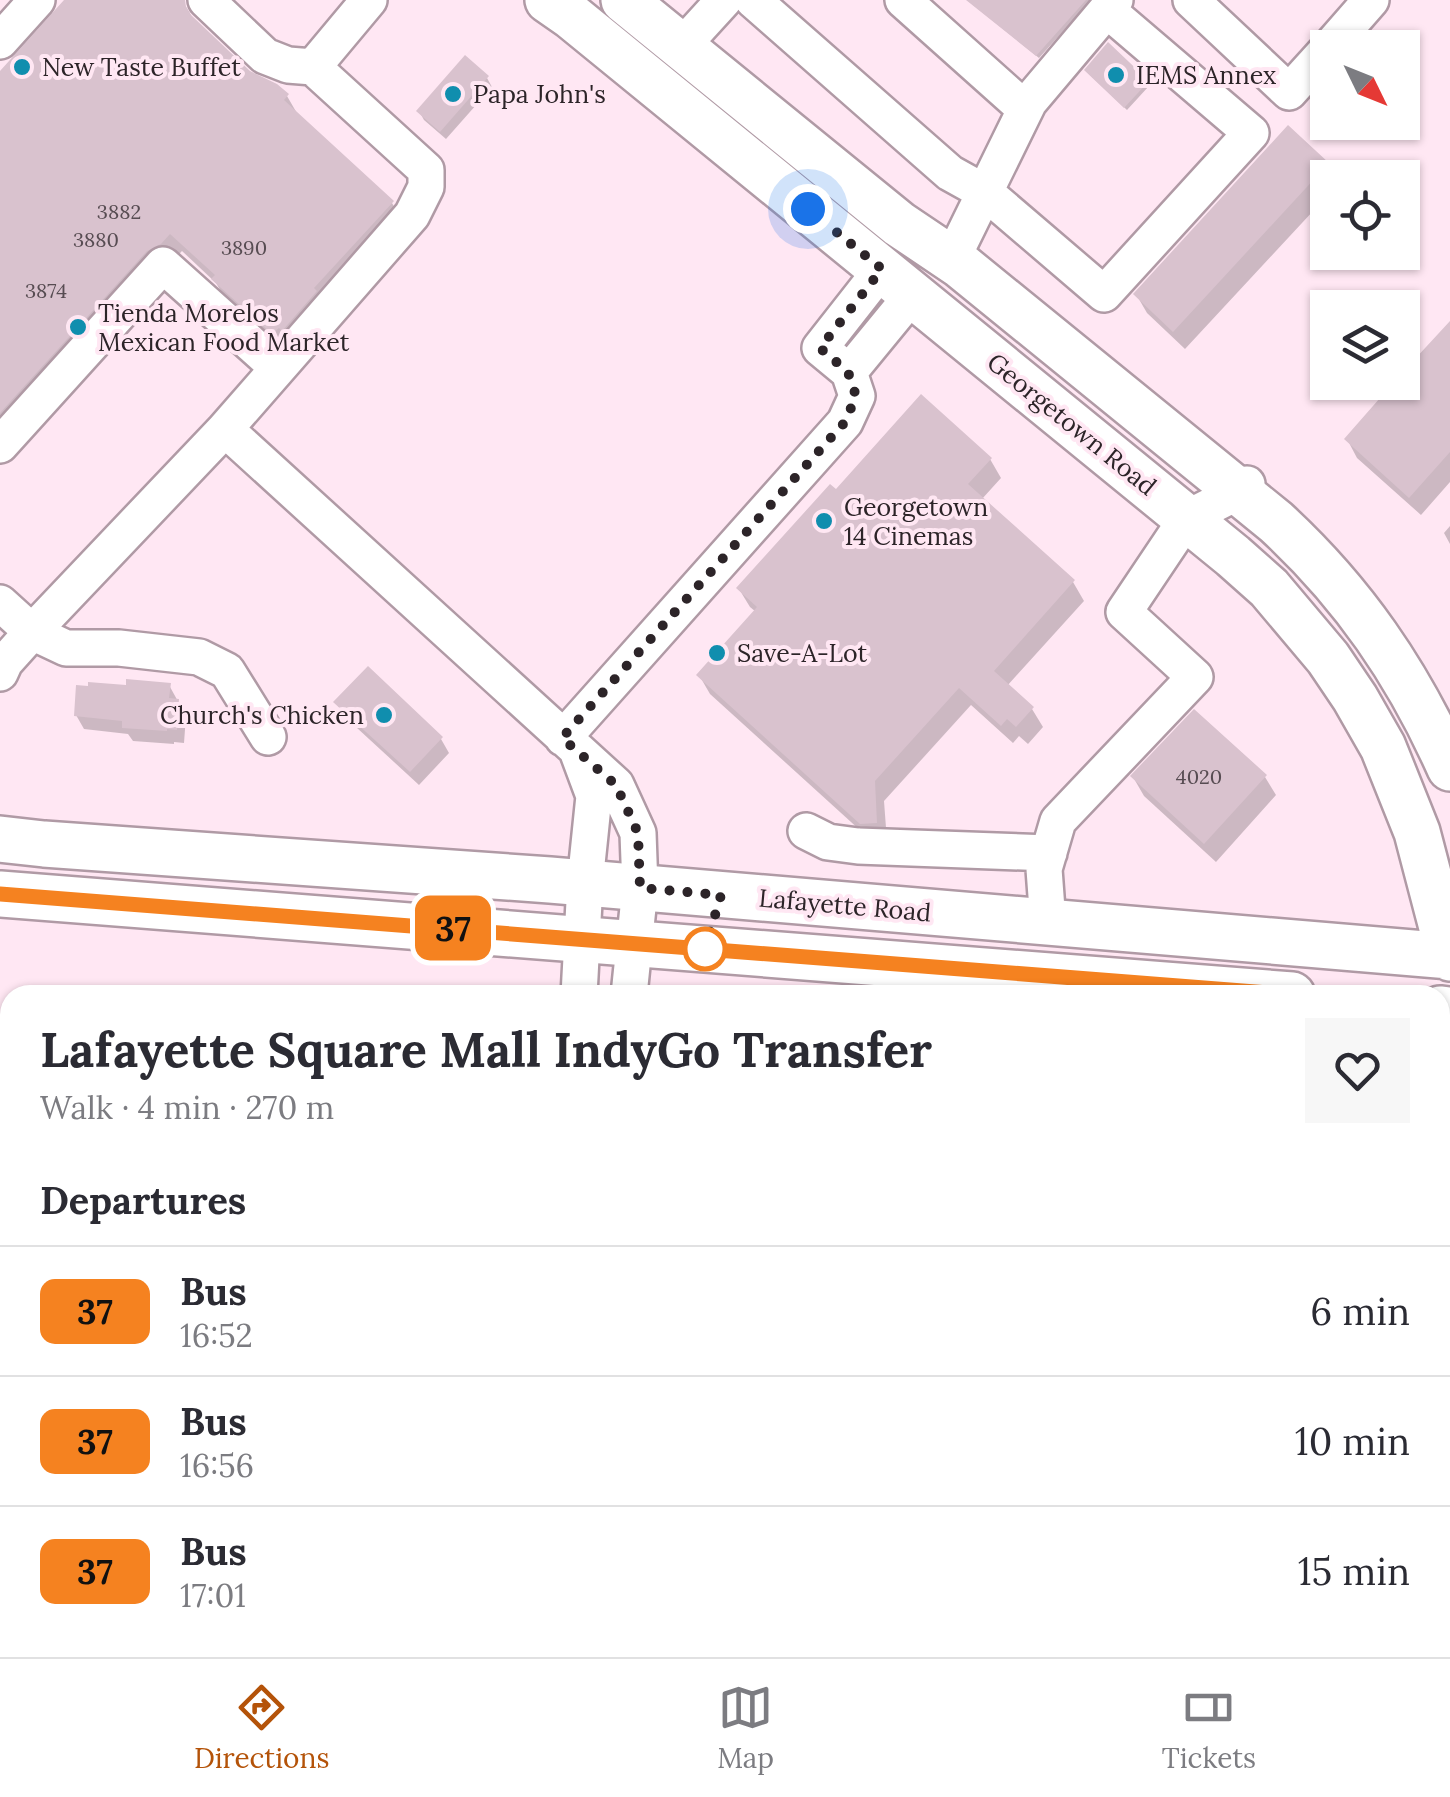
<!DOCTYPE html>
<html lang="en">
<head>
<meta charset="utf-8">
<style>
  :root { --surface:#fff; --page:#f7f7f7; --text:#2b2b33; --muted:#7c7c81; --line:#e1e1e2; --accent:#b45309 }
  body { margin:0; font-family:Lora,serif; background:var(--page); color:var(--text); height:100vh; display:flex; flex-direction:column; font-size:38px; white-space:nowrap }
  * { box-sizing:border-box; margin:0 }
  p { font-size:32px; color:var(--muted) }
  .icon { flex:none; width:55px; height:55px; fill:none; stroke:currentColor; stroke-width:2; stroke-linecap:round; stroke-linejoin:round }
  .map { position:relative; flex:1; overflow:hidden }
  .drawer { position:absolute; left:0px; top:985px; width:1450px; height:672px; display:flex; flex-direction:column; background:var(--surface); border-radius:30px 30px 0 0; box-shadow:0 2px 8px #0004 }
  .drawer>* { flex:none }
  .badge { padding:0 20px; border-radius:15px; font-size:35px; line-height:65px }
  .needle { width:65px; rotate:133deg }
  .fabs { position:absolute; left:1310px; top:30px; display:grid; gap:20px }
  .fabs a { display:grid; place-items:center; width:110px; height:110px; border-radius:0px; background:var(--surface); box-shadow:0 2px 8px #0004; font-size:50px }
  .you { position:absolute; width:50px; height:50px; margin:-25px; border:8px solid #fff; border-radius:50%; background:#1a73e8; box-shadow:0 0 0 15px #1a73e833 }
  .map>.badge { position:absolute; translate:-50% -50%; box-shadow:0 0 0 5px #fff }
  h2 { padding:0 40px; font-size:38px; line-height:90px }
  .round { display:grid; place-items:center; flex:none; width:105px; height:105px; border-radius:0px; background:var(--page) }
  .overview { display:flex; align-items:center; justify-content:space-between; height:170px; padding:0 40px }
  h1 { font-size:48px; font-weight:700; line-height:75px }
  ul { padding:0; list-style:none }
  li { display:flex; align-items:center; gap:30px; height:130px; padding:0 40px; border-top:2px solid var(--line) }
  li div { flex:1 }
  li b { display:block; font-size:38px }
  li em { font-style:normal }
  li .badge { min-width:110px; font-weight:700; text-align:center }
  .dock { display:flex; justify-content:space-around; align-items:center; height:140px; border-top:2px solid var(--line); background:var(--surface); font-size:28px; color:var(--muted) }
  .dock a { display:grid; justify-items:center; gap:5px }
  .dock .active { color:var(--accent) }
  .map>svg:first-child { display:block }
  .shadow { fill:#0003 }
  .building { fill:#d9c2ce }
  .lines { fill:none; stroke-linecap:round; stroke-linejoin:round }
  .minor-casing { stroke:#b09aa5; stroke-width:40 }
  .major-casing { stroke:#b09aa5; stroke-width:50 }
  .minor { stroke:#fff; stroke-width:35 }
  .major { stroke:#fff; stroke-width:45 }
  .line-casing { stroke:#fff; stroke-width:22 }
  .line { stroke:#f58220; stroke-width:15 }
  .walk { stroke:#2c2428; stroke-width:10; stroke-dasharray:0 18 }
  .poi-dot { fill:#108eae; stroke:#ffe7f3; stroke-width:4 }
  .stop-dot { fill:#fff; stroke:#f58220; stroke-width:5 }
  .labels { text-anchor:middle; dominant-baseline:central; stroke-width:8; stroke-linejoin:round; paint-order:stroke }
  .number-label { font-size:20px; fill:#574c52 }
  .poi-label { font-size:25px; fill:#2c2428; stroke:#ffe7f3; text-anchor:start }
  .street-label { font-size:25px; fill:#2c2428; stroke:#ffe7f3 }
</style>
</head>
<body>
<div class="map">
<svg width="1450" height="1657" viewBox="0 0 1450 1657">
  <rect width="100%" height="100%" fill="#ffe7f3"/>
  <!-- shadow -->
  <path class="shadow" d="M68,0H182L195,22L249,74L287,96L298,115L392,203L403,222L284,352L225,298L216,283L182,251L0,443V74Z
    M967,0H1091L1039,58Z
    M1089,74L1147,83L1149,86L1127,110Z
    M487,78L492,87L446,139L424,120L419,111Z
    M1327,165L1334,178H1328V195L1185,349L1147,313L1136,294Z
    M1450,342V482L1421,515L1357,458L1347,439L1402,382Z
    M990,459L1001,478L982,499L1073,582L1084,601L1007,686L1032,709L1043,727L1028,744L1019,736L1013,743L971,705L884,801L887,841L873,842L710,694L699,675L756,612L750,607L739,589L836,492Z
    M1450,526V544L1444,533Z
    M368,669L441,739L449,753L419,785L344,716L336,702Z
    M169,685L186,716L184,743L174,742V744L133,741L128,734L84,729L76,715Z
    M1133,777H1265L1276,795L1216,862L1144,796Z
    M0,1387L10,1392V1648H715L833,1656L834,1648L868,1653L869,1648H1440V1399L1450,1396V1657H0Z"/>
  <!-- building -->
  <path class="building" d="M64,0H185L186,7L191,15L250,71L277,84L289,94L284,100L394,201L314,288L317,291L282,331L279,328L272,334L211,279L215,275L170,234L161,244L147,251L0,413V71Z
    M966,0H1086L1036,56Z
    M1108,42L1149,81L1124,108L1084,70Z
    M465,55L489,76L440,132L416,111Z
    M1288,125L1329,163L1173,332L1133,294Z
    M1450,321V452L1409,498L1344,439L1394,382H1402V373Z
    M921,394L992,458L968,484L1075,580L994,671L1034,707L1016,727L1007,719L1001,726L959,688L875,781L877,823L860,824L696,675L757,607L736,588L830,484L836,489Z
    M368,666L443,737L410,772L333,702Z
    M126,679L171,683L169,698L179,699L177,730L167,729V731L122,728V721L74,716L76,685L88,686V682L126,685Z
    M1194,709L1267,775L1204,844L1130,776Z"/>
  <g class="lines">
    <!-- minor casing -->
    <g class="minor-casing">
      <path id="minor" d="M206,0L265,56L288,65L313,67
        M753,0L950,173L986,193L1104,294L1251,133L1107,10
        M903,0L1025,109
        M1191,0L1289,92L1328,49
        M0,41L37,0
        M682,46L724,0
        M1329,48L1371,0
        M952,259L1029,102L1115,0
        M882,269L820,348L849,372L913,294
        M225,429L412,215L426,187V170L313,67L369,0
        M0,445L163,265L278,368
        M0,603L32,632L66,648H119L199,657L227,671L268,737
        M0,673L5,662L32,632L225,429L616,785L638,833L640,888L629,995
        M563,738L845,422L857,396L849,372
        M578,753L594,796L585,883L579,995
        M806,831L828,842L858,846L1049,853
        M1048,923L1044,869L1058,821L1195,677L1124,612L1187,518L1240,491L1247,484
        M1440,1154H1450
        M0,1180L10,1181
        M0,1349L10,1355
        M1440,1357L1450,1353"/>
    </g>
    <!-- major casing -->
    <g class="major-casing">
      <path id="major" d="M548,0L571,16L1233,556L1269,588L1328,658L1355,698L1383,747L1417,832L1450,958
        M624,0L899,224L960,265L1276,522C1353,593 1408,673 1450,768
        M0,839L44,844L550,880L1450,956
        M0,894L1292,995
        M1440,1009L1450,1010"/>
    </g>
    <!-- minor -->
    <use href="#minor" class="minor"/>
    <!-- major -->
    <use href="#major" class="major"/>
  </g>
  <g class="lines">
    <!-- line casing -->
    <g class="line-casing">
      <path id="line" d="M0,894L1293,995"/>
    </g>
    <!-- line -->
    <use href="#line" class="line"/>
    <!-- walk -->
    <path class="walk" d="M705,949L721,895L640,888L638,833L616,785L562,738L845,422L856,396L848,372L820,348L882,269L808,209"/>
  </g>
  <!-- markers -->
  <g class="poi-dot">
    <circle cx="22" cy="67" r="10"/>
    <circle cx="1116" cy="75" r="10"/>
    <circle cx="453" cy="94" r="10"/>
    <circle cx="78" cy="327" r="10"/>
    <circle cx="824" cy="521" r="10"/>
    <circle cx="717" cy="653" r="10"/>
    <circle cx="384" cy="715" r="10"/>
  </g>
  <circle class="stop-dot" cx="705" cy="949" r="20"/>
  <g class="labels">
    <!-- number labels -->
    <g class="number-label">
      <text x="119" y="211">3882</text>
      <text x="96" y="239">3880</text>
      <text x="244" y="247">3890</text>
      <text x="46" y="290">3874</text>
      <text x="1199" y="776">4020</text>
    </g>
    <!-- poi labels -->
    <g class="poi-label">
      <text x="42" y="67">New Taste Buffet</text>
      <text x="1136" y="75">IEMS Annex</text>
      <text x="473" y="94">Papa John's</text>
      <text x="98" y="313">Tienda Morelos<tspan x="98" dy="29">Mexican Food Market</tspan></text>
      <text x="844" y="507">Georgetown<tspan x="844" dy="29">14 Cinemas</tspan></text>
      <text x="737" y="653">Save-A-Lot</text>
      <text x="364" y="715" text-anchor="end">Church's Chicken</text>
    </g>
    <!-- street labels -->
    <g class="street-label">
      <text transform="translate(1072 424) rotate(39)">Georgetown Road</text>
      <text transform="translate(845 905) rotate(5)">Lafayette Road</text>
    </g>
  </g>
</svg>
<div class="fabs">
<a><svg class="needle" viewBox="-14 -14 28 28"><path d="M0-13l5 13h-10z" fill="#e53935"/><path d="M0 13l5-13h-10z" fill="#7c7c81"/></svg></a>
<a><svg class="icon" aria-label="locate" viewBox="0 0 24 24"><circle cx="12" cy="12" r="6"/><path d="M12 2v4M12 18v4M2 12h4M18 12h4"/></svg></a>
<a><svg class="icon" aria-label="layers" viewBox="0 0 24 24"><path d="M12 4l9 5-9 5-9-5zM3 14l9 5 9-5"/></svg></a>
</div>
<div class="you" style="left:808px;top:209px"></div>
<b class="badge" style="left:453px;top:928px;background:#f58220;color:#111">37</b>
<section class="drawer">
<div class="overview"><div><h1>Lafayette Square Mall IndyGo Transfer</h1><p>Walk · 4 min · 270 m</p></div><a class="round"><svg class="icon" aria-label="heart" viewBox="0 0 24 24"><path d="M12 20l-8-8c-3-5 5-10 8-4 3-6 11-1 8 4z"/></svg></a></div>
<h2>Departures</h2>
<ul>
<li><span class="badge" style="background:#f58220;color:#111">37</span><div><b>Bus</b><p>16:52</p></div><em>6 min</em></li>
<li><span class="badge" style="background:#f58220;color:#111">37</span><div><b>Bus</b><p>16:56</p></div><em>10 min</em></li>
<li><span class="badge" style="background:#f58220;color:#111">37</span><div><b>Bus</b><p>17:01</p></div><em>15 min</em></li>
</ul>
</section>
</div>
<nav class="dock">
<a class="active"><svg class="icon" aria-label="directions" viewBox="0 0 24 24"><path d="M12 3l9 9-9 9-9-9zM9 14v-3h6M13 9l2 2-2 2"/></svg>Directions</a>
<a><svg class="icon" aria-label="map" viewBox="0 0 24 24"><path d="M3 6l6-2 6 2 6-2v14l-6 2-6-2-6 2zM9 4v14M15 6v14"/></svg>Map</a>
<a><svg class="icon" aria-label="tickets" viewBox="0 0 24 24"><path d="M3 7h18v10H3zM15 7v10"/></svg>Tickets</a>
</nav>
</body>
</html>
